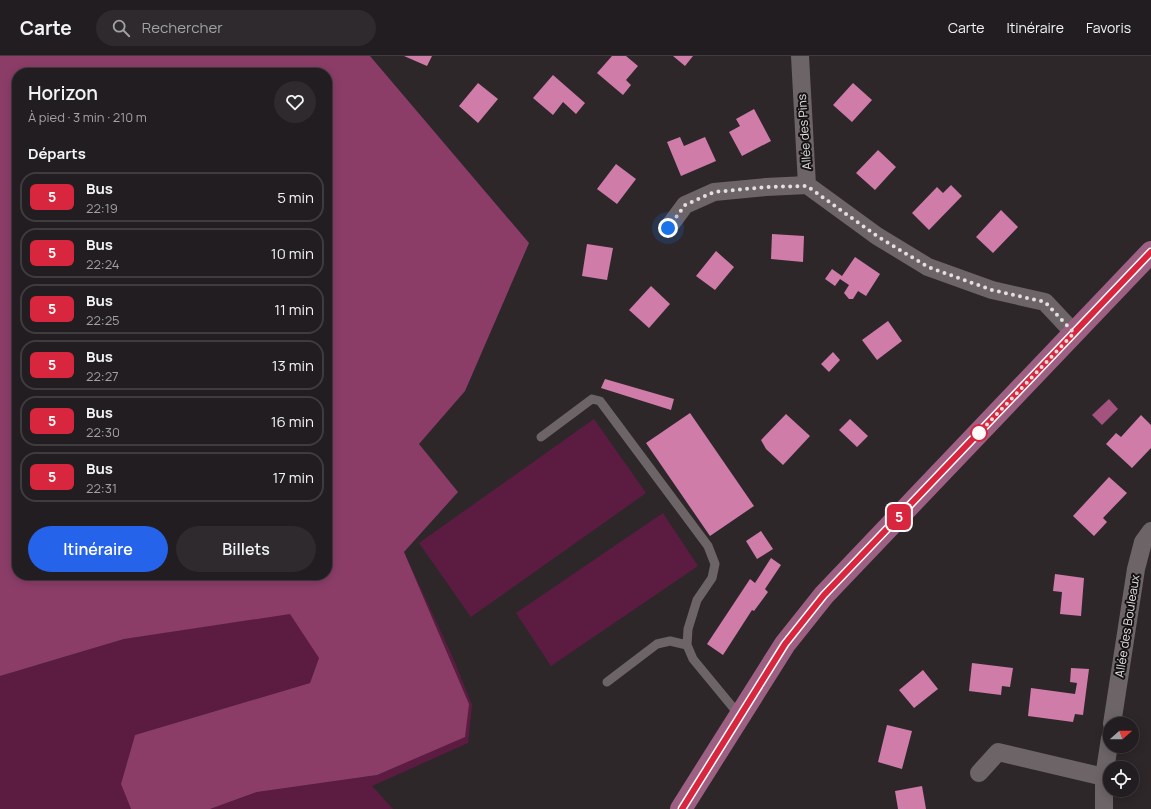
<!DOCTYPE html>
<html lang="fr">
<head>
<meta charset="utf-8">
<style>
  :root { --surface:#221d20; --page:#2e2a2d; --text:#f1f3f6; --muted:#a2a2a5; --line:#3f3b3e; --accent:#2563eb }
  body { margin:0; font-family:Manrope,sans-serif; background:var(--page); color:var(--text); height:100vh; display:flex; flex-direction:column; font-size:15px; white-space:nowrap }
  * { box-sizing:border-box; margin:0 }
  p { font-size:13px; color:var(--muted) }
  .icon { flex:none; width:22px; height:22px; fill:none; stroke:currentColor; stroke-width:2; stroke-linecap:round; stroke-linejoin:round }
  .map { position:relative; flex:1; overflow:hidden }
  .side { position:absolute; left:12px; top:12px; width:320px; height:512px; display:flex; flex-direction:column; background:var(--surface); border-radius:16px; box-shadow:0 2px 10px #0003,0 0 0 1px var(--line) }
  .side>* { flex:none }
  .badge { padding:0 8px; border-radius:6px; font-size:14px; line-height:26px }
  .needle { width:26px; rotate:69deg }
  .fabs { position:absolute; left:1103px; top:661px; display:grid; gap:8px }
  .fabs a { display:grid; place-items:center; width:36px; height:36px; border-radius:50%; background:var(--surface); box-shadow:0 2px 10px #0003,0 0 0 1px var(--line); font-size:20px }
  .you { position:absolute; width:20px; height:20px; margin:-10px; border:3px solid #fff; border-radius:50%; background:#1a73e8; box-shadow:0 0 0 6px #1a73e833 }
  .map>.badge { position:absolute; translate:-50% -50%; box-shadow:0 0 0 2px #fff }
  h2 { padding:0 16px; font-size:15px; line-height:36px }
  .round { display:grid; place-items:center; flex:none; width:42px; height:42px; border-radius:21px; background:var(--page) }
  .head { display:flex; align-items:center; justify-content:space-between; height:68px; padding:0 16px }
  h1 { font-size:19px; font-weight:600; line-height:30px }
  .cta { display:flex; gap:8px; margin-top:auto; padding:8px 16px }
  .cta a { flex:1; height:46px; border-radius:24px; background:var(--accent); color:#fff; font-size:16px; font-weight:600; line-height:46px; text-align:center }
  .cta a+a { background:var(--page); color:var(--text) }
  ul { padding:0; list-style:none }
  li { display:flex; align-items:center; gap:12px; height:50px; margin:0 8px 6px; padding:0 8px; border:2px solid var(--line); border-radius:16px }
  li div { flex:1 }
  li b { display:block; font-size:15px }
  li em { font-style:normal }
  li .badge { min-width:44px; font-weight:700; text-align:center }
  header { display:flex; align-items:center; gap:24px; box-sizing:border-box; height:56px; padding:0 20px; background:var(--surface); border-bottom:1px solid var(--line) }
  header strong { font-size:19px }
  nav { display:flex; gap:22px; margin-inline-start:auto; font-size:14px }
  .search { width:280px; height:36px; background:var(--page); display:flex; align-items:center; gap:10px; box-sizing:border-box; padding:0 14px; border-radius:22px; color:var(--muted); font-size:15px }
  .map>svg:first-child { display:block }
  .green { fill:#5c1c41 }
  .forest { fill:#8b3d68; fill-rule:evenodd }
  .water { fill:#a3537e }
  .building { fill:#d07ca8 }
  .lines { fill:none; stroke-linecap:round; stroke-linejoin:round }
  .service { stroke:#6d6468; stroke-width:9 }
  .minor { stroke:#6d6468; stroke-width:18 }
  .primary { stroke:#9e6082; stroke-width:22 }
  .line-casing { stroke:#fff; stroke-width:9 }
  .line { stroke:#d7263d; stroke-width:6 }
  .walk { stroke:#e3dee0; stroke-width:4; stroke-dasharray:0 7.2 }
  .stop-dot { fill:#fff; stroke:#d7263d; stroke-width:2 }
  .labels { text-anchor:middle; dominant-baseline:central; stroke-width:4; stroke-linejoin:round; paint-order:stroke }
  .street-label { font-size:12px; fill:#e3dee0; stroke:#141112 }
</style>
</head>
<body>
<header>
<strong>Carte</strong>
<div class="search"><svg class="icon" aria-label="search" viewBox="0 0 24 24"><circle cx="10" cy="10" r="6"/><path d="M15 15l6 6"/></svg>Rechercher</div>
<nav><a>Carte</a><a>Itinéraire</a><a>Favoris</a></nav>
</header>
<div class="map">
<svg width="1151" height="753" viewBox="0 0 1151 753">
  <rect width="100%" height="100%" fill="#2e272a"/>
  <!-- green -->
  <path class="green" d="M594,363L646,437L471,561L419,487Z
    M663,457L698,510L551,610L516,557Z
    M404,496L453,602L472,649L468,687L372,730L393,753H210L257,736L377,719L469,648Z
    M290,557L319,602L310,627L135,679L121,728L131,753H0V620L124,583Z"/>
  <!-- forest -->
  <path class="forest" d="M0,0H370L529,187L465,335L419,388L458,436L404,496L469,648L465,681L377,719L257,736L210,753H131L121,728L135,679L310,627L319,602L290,558L124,583L0,620ZM17,17H327V519H17Z"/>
  <!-- water -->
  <path class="water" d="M1109,343L1118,353L1102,369L1092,359Z"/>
  <!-- building -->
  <path class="building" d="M404,0H432L427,10Z
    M612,0H626L638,10L626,24L631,29L623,39L597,17Z
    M673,0H693L685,10Z
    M553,19L585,47L576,58L563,46L553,59L533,42Z
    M478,27L498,43L478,67L459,50Z
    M853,27L872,44L852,66L833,49Z
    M754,53L771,85L742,100L729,76L740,70L736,63Z
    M680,81L684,90L705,81L716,105L681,120L667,86Z
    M878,94L896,111L875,134L856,117Z
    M616,108L636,123L617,148L597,133Z
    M951,129L962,140L929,174L912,157L937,131L943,137Z
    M1001,154L1018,171L993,197L976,181Z
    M772,178L804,180L803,206L771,203Z
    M587,188L613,192L607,224L582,220Z
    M716,195L734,211L715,234L696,220Z
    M855,201L880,218L866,240L858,235L853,243H849L844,237L849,229L840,223L835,230L825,223L832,213L842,220Z
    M651,230L670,248L649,272L629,254Z
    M888,265L902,285L877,304L862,284Z
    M833,296L840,304L829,316L821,308Z
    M605,323L674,343L671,354L601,332Z
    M690,357L754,450L710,480L646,387Z
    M786,358L810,380L783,409L766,393L761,384Z
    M1141,359L1151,369V392L1132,412L1106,388L1116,377L1121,381Z
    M850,363L868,380L857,391L839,374Z
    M1109,421L1127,437L1103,462L1107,466L1094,480L1073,460Z
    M761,475L773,493L757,503L746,485Z
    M771,502L781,509L765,533L768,536L754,555L752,554L723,599L707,588L750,523L755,527Z
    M1055,518L1084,522L1081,560L1060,558L1062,536L1053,535Z
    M972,607L1013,612L1010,631L1002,630L1001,639L969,635Z
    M1071,612L1089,613L1083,659L1075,658L1073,666L1028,660L1031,632L1075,638L1077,627L1070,626Z
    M923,614L938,633L914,652L899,634Z
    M887,669L912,675L902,713L878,706Z
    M922,730L926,753H898L895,735Z"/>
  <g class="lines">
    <!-- service -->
    <path class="service" d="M541,381L592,343L600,345L708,490L715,508L712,522L697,544L688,573L687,589L693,603L740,660
      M607,626L657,588L670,585L687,589"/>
    <!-- minor -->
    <path class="minor" d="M800,0L807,129
      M807,129L877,180L928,211L992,234L1045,246L1074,277
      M668,172L685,149L714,136L766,131L807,129
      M1112,668L1136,513L1143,486L1151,475
      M979,717L998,696L1104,721
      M1104,753V721L1110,682"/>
    <!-- primary -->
    <path class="primary" d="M681,753L785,588L824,539L1151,196"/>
  </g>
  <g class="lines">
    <!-- line casing -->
    <g class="line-casing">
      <path id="line" d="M682,753L785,588L824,539L1151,196"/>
    </g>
    <!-- line -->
    <use href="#line" class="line"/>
    <!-- walk -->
    <path class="walk" d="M668,172L685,149L714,136L766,131L807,130L877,180L928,211L992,234L1045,246L1074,277L978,378L979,377"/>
  </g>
  <!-- markers -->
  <circle class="stop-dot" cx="979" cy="377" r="8"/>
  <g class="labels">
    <!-- street labels -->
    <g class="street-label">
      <text transform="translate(804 76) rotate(-94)">Allée des Pins</text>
      <text transform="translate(1127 570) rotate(-81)">Allée des Bouleaux</text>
    </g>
  </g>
</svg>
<div class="fabs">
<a><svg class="needle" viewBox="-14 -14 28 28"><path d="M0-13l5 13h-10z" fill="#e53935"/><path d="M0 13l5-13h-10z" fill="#a2a2a5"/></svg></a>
<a><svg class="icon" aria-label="locate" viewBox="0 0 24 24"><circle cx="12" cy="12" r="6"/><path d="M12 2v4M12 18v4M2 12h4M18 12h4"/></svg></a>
</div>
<div class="you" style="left:668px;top:172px"></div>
<b class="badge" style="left:899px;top:461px;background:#d7263d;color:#fff">5</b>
<section class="side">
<div class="head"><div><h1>Horizon</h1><p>À pied · 3 min · 210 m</p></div><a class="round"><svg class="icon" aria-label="heart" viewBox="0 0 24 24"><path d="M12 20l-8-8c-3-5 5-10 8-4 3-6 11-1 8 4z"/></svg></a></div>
<h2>Départs</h2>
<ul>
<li><span class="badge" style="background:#d7263d;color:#fff">5</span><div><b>Bus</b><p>22:19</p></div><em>5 min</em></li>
<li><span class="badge" style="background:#d7263d;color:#fff">5</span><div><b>Bus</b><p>22:24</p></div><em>10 min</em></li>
<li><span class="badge" style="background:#d7263d;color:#fff">5</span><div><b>Bus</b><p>22:25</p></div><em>11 min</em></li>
<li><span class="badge" style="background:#d7263d;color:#fff">5</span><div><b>Bus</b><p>22:27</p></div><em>13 min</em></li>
<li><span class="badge" style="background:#d7263d;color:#fff">5</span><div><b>Bus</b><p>22:30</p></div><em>16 min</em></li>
<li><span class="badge" style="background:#d7263d;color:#fff">5</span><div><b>Bus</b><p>22:31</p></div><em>17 min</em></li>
</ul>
<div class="cta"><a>Itinéraire</a><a>Billets</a></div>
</section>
</div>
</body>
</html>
